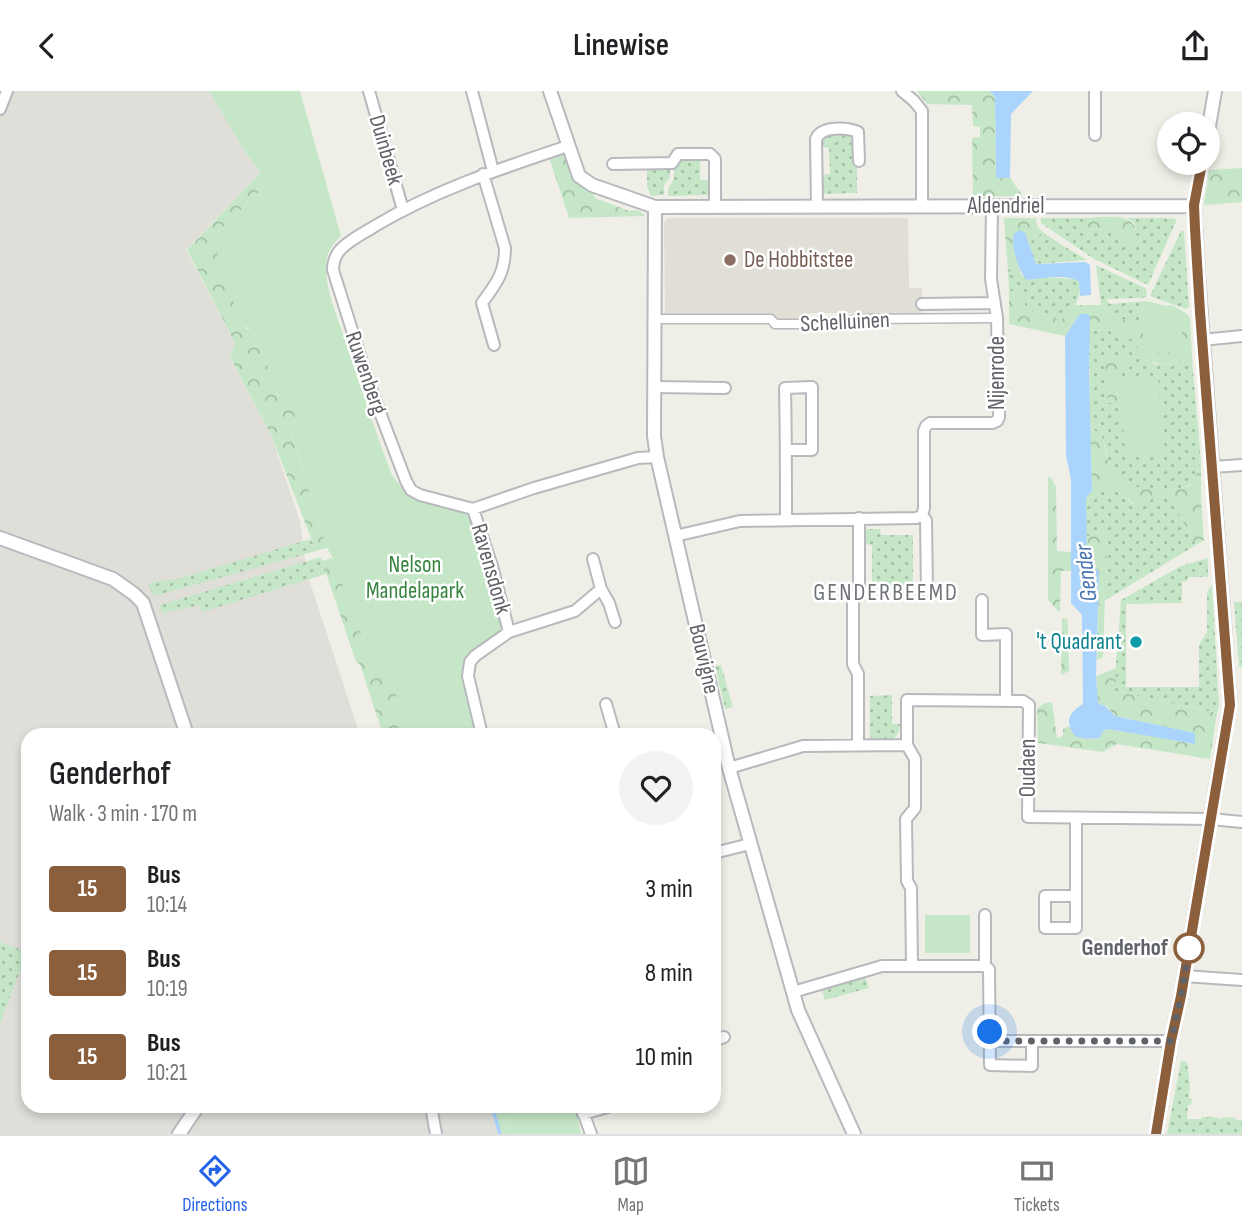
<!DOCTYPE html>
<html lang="en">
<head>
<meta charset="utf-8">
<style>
  :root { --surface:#fff; --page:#f2f2f2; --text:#202124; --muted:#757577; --line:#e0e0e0; --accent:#2563eb }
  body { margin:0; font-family:"Sofia Sans Condensed",sans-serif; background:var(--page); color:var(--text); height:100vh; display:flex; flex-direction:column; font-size:26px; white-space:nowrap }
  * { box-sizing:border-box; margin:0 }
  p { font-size:23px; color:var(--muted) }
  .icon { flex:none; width:38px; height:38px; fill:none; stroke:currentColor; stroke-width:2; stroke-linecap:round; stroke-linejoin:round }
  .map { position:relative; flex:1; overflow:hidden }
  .sheet { position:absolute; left:21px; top:637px; width:700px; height:385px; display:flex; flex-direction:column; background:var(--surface); border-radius:21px; box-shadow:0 4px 10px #0003 }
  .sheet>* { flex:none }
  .badge { padding:0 14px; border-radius:5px; font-size:24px; line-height:46px }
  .tools { position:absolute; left:1157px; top:21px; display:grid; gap:14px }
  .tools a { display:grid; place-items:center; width:63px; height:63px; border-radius:50%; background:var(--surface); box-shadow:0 4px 10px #0003; font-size:35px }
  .you { position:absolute; width:35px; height:35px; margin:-18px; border:5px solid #fff; border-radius:50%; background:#1a73e8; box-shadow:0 0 0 10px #1a73e833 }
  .map>.badge { position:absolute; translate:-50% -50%; box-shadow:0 0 0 4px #fff }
  .round { display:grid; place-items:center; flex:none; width:74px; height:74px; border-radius:37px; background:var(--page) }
  .head { display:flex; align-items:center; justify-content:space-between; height:119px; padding:0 28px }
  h1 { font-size:33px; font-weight:600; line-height:52px }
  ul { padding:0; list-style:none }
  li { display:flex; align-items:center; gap:21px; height:84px; padding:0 28px }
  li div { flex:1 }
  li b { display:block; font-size:26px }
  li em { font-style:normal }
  li .badge { min-width:77px; font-weight:700; text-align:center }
  header { display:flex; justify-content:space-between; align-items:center; height:91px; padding:0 28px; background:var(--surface); font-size:32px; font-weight:600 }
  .tabs { display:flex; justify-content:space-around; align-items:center; height:98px; border-top:2px solid var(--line); background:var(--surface); font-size:19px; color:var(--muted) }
  .tabs a { display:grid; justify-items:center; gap:4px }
  .tabs .active { color:var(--accent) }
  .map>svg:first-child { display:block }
  .industrial { fill:#dfded9 }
  .education { fill:#e0ded5 }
  .grass { fill:url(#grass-dots) }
  .forest { fill:url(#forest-crowns) }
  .park { fill:#c5e7c7 }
  .water { fill:#abd4fd }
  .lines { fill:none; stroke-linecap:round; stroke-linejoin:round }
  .stream { stroke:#abd4fd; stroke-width:3.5 }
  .pedestrian-casing { stroke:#b7b9bd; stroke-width:11 }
  .minor-casing { stroke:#b7b9bd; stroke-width:14 }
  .tertiary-casing { stroke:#b7b9bd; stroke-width:16 }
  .pedestrian { stroke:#fff; stroke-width:8 }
  .minor { stroke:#fff; stroke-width:10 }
  .tertiary { stroke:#fff; stroke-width:12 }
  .line-casing { stroke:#fff; stroke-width:16 }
  .line { stroke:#8b5e3c; stroke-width:10 }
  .walk { stroke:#5f6267; stroke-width:7; stroke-dasharray:0 12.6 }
  .education-dot { fill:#8d6e63; stroke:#fff; stroke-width:2.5 }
  .culture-dot { fill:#0f9aa8; stroke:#fff; stroke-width:2.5 }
  .stop-dot { fill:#fff; stroke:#8b5e3c; stroke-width:3.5 }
  .labels { text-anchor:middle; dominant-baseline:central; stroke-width:5; stroke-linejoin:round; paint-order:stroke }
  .street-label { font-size:23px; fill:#5f6267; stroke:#fff }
  .education-label { font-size:23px; fill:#785e54; stroke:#fff; text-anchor:start }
  .park-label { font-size:23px; fill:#388540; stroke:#fff }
  .culture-label { font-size:23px; fill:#0d838f; stroke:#fff; text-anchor:end }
  .stop-label { font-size:23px; font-weight:bold; fill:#5f6267; stroke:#fff; text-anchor:end }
  .water-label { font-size:24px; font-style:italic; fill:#4673af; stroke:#fff }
  .neighbourhood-label { font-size:24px; letter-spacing:2px; fill:#707479; stroke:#fff }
</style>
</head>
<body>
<header><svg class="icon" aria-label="back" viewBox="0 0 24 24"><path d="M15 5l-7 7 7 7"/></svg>Linewise<svg class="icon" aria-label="share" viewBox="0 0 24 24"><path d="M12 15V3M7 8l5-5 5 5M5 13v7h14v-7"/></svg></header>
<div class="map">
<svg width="1242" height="1043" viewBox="0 0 1242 1043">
  <defs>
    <pattern id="grass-dots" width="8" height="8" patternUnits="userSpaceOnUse" patternTransform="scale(1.75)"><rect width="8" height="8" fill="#c5e7c7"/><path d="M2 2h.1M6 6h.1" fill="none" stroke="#a3bfa5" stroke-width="1.8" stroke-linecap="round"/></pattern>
    <pattern id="forest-crowns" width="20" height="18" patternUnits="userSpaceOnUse" patternTransform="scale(1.75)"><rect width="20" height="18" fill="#c5e7c7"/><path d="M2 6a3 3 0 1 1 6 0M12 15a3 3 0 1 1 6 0" fill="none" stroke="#a3bfa5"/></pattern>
  </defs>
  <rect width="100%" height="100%" fill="#f0efe7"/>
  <!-- industrial -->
  <path class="industrial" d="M0,0H209L247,64L260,82L186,159L235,252L230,267L271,344L300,430L307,482L360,644H28V1015H491L499,1043H0Z"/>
  <!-- education -->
  <path class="education" d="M671,127H908L909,197H922V225L865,226V222H810L809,231L775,229L774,225H667L665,223L664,132L667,128Z"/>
  <!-- grass -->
  <path class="grass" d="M850,41L853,42L854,59L857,60V102L822,103L821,84L830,83L829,57L821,56L820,46L822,44Z
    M700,68V89H709V104L668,105V98L674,87V74L679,70Z
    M670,76V87L664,94V104L651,105L647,96V77Z
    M1041,127H1084L1085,138L1121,139L1125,155L1136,138L1134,132L1127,127H1164L1177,128L1148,194L1094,168L1041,132Z
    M1181,140H1184L1189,216L1186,218L1150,205Z
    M1043,141L1062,154L1087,169L1036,173L1028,152Z
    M1096,174L1145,197L1147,200L1146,205L1143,207L1106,208L1110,213L1146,210L1139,226L1143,234L1115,226L1101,214Z
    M1020,179L1022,185L1075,188L1079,191C1082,207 1074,218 1062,228L1037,222L1026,217L1020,204L1009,199L1008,181Z
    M1107,239L1132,248L1139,258L1154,273L1164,274L1192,267L1201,371L1193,393L1167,401L1196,454L1104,510L1107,443L1101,439L1086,446V407L1092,400V396L1114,398L1133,413L1165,399C1150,398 1126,398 1116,386C1103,373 1111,342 1090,338L1089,240Z
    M865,438H880L881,444H913V496L872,497V454L866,453Z
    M311,448L316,460L154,505L148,494L153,491L177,488Z
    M321,466L326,483L202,521L200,514L162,522L160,514Z
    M1208,467V486H1188L1187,490L1182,491V512L1126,513V596H1199V554L1207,541V501L1212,494L1219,614L1217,622L1114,600L1121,509L1181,475Z
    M1234,511H1242V576H1239Z
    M721,574L733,616L725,618L715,575Z
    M892,604V633H900C899,653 886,648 870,647V605Z
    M0,851L27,861L0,933Z
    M865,886L869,897L825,909L822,900Z
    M1181,970L1187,971L1190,993L1189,1007L1192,1008L1191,1014H1188L1187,1028H1202V1026H1209V1025L1222,1028L1223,1026L1236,1027V1029H1242V1043H1167Z"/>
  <!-- forest -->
  <path class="forest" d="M917,0H990L995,6L996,87H1010L1023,105L973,106L972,47L980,46V36L973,35L972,14L927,13Z
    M556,64H563L591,97L595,107L629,120C636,118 641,120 645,125L569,127L549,66Z
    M1242,77V111L1204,114L1209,79Z
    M260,82L262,98L219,140L213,147L245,237L252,240L257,246L276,297L292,302L300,323L289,336L327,457L316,460L271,344L230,266L235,252L187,159Z
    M1004,127H1036L1037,135L1043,141L1028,152L1025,142L1015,160L1020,179L1008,181Z
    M1084,127C1109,127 1142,117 1136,155H1125L1121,139L1084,138Z
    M1009,199L1020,204L1027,217L1037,222L1062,228L1075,214H1101L1115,226L1143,234V240L1168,221L1172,214L1187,223L1190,227L1192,267L1164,274L1145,269L1132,248L1107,239L1089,240L1090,225L1080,223L1065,245L1009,233Z
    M1131,265L1132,276L1117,277L1119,308L1114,312H1108L1105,267Z
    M1090,338L1100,342C1105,351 1105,360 1108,370C1116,397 1140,397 1165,399L1167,401C1176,397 1185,397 1193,393L1201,371V409L1204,449L1196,454L1167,401L1137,415L1114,398L1092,396Z
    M1048,385L1052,388L1056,396L1057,460L1071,461V480H1061L1060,522L1048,509Z
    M1101,439H1105L1107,443L1103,566L1097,569L1099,481L1087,466L1086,446Z
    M333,467L369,563L392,582L405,644H383L360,573L356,571L322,470Z
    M1062,527L1067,528L1068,534L1069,580L1061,584Z
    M1116,577L1115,600L1217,622L1210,668L1117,653L1103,661L1038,652L1037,617L1045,612L1052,611L1057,647L1063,645V638L1069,635C1076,648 1086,650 1100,647L1103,640L1108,638L1195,653V642L1115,625L1106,615L1098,612L1096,585Z
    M491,1015H502L510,1043H499Z"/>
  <!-- park -->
  <path class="park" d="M209,0H300L341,145C332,153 325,164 326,177C326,198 335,220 342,240C357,288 374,335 391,382C410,413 432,415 465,422L469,425L501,528L502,537L498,545L471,564L462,578L461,586L477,644H405L392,582L369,563L333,467L327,457L289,335L300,323L292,302L283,301L276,297L257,246L252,240L241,233L215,155L213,147L219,140L262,98L260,81L247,64Z
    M1146,210L1166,215L1172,214L1168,221C1190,233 1186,266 1159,262C1156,262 1151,260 1148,258C1141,251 1145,236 1139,226Z
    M1158,287L1165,363L1126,367L1119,290Z
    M925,824H970V862H925Z
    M502,1015H575L581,1043H510Z"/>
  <!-- water -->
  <path class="water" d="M990,0H1033L1011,23L1010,87H996L995,6Z
    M1020,139L1025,142L1036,173L1085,171L1090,174L1091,204L1080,205L1079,191C1066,182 1042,188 1027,189C1020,183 1012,158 1013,148C1014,142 1015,142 1020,139Z
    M1080,223H1087L1090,225L1089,282L1092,400L1086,407L1087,466L1099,481L1096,585L1098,612L1105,615L1115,625L1195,642V653L1108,638L1103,640L1100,647L1088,648L1076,646C1064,631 1068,622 1083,613L1082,524L1071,512V388L1066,365L1065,245Z"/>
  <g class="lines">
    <!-- stream -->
    <path class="stream" d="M492,1015L500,1043"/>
    <!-- pedestrian casing -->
    <g class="pedestrian-casing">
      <path id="pedestrian" d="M655,228H771L775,233H812L863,228L997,227"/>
    </g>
    <!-- minor casing -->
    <g class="minor-casing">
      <path id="minor" d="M369,0L403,119
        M472,0L493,80
        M902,0L914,10L922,20V115
        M0,18L7,0
        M1095,44V0
        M568,55C502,77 435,99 375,135C364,142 349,149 340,159C335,165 333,171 333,179L368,290L406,390L411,399L420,404L473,418L534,397L638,367L657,366
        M613,73L672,72L678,63H710L715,68V115
        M483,83L505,157C505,182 496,193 482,212L494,254
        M817,115L816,48C821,35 846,36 858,41L859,70
        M922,213L995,212
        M1202,249L1242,245
        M654,296L725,297
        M786,359H812V296L785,297C786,340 786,384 786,428
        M1212,376L1242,374
        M473,418L492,475L509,541
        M675,445L740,430L916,427L922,425
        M601,498L609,512L615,531
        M927,500L926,429L922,425L924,417V340L926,335L930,332H992L997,330L999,326L997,227L991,188L992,114
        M982,509V544L1006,543V609
        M606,613L615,644
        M482,644L468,585L470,571L475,565L509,541L575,520L601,498L593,468
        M858,654V583L853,573V507L859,500V427
        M907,654L915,668V717L906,728L907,790L911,797L912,875
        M729,677L803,655L907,654V609L1023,610L1029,614L1028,726L1211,728L1242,731
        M714,762L750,753
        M1075,805H1045V837H1076V727
        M985,824V875
        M1184,885L1242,889
        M793,901L882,875H985L989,878L990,974L1032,975V950
        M714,950L724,946
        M990,950H1171
        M431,1015L436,1043
        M581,1015L591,1043
        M583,1023L611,1015"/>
    </g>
    <!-- tertiary casing -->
    <g class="tertiary-casing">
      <path id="tertiary" d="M550,0L579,85L592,94L655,116L1194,115
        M1208,41L1215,0
        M655,116L654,345L657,366L729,677L793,901L798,919L854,1043
        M0,447L113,488L134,503L143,512L187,644
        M179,1043L198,1015
        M1156,1043L1171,950L1181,905L1230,613L1198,184L1194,115L1202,72"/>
    </g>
    <!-- pedestrian -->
    <use href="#pedestrian" class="pedestrian"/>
    <!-- minor -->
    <use href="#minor" class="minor"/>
    <!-- tertiary -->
    <use href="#tertiary" class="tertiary"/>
  </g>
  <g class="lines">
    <!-- line casing -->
    <g class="line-casing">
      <path id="line" d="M1156,1043L1171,950L1181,905L1230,614L1200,221L1195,138L1194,114L1202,72"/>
    </g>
    <!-- line -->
    <use href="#line" class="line"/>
    <!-- walk -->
    <path class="walk" d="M990,941V950H1171L1181,905L1189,857"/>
  </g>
  <!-- markers -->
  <circle class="education-dot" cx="730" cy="169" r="7"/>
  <circle class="culture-dot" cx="1136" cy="551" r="7"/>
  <circle class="stop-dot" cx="1189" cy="857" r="14"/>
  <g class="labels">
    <!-- street labels -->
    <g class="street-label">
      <text transform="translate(386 59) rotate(74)">Duinbeek</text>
      <text x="1006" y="115">Aldendriel</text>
      <text transform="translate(845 231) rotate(-3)">Schelluinen</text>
      <text transform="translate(366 282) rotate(71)">Ruwenberg</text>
      <text transform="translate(997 282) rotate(-90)">Nijenrode</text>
      <text transform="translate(491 478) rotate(74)">Ravensdonk</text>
      <text transform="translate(704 568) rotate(77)">Bouvigne</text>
      <text transform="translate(1028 677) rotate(-90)">Oudaen</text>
    </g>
    <!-- education labels -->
    <g class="education-label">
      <text x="744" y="169">De Hobbitstee</text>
    </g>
    <!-- park labels -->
    <g class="park-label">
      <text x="415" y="474">Nelson<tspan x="415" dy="26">Mandelapark</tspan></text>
    </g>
    <!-- culture labels -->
    <g class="culture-label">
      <text x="1122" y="551">'t Quadrant</text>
    </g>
    <!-- stop labels -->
    <g class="stop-label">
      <text x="1168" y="857">Genderhof</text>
    </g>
    <!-- water labels -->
    <g class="water-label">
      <text transform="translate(1086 482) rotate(-96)">Gender</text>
    </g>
    <!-- neighbourhood labels -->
    <g class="neighbourhood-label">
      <text x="886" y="501">GENDERBEEMD</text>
    </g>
  </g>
</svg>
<div class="tools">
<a><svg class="icon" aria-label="locate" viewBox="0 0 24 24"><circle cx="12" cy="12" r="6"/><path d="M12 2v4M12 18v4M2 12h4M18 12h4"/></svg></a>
</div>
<div class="you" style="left:990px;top:941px"></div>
<section class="sheet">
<div class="head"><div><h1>Genderhof</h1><p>Walk · 3 min · 170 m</p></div><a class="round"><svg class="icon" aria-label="heart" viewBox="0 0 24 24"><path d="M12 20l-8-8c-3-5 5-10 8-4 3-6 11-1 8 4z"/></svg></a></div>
<ul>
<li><span class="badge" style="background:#8b5e3c;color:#fff">15</span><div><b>Bus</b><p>10:14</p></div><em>3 min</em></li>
<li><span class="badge" style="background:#8b5e3c;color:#fff">15</span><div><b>Bus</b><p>10:19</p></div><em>8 min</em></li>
<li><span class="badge" style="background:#8b5e3c;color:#fff">15</span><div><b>Bus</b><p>10:21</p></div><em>10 min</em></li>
</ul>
</section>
</div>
<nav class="tabs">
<a class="active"><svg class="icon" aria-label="directions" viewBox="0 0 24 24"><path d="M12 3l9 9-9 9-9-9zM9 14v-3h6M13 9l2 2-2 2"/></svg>Directions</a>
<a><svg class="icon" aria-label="map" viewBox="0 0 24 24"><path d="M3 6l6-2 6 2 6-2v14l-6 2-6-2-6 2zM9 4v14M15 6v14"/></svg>Map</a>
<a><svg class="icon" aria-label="tickets" viewBox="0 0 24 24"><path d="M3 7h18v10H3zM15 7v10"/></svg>Tickets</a>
</nav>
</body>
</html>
